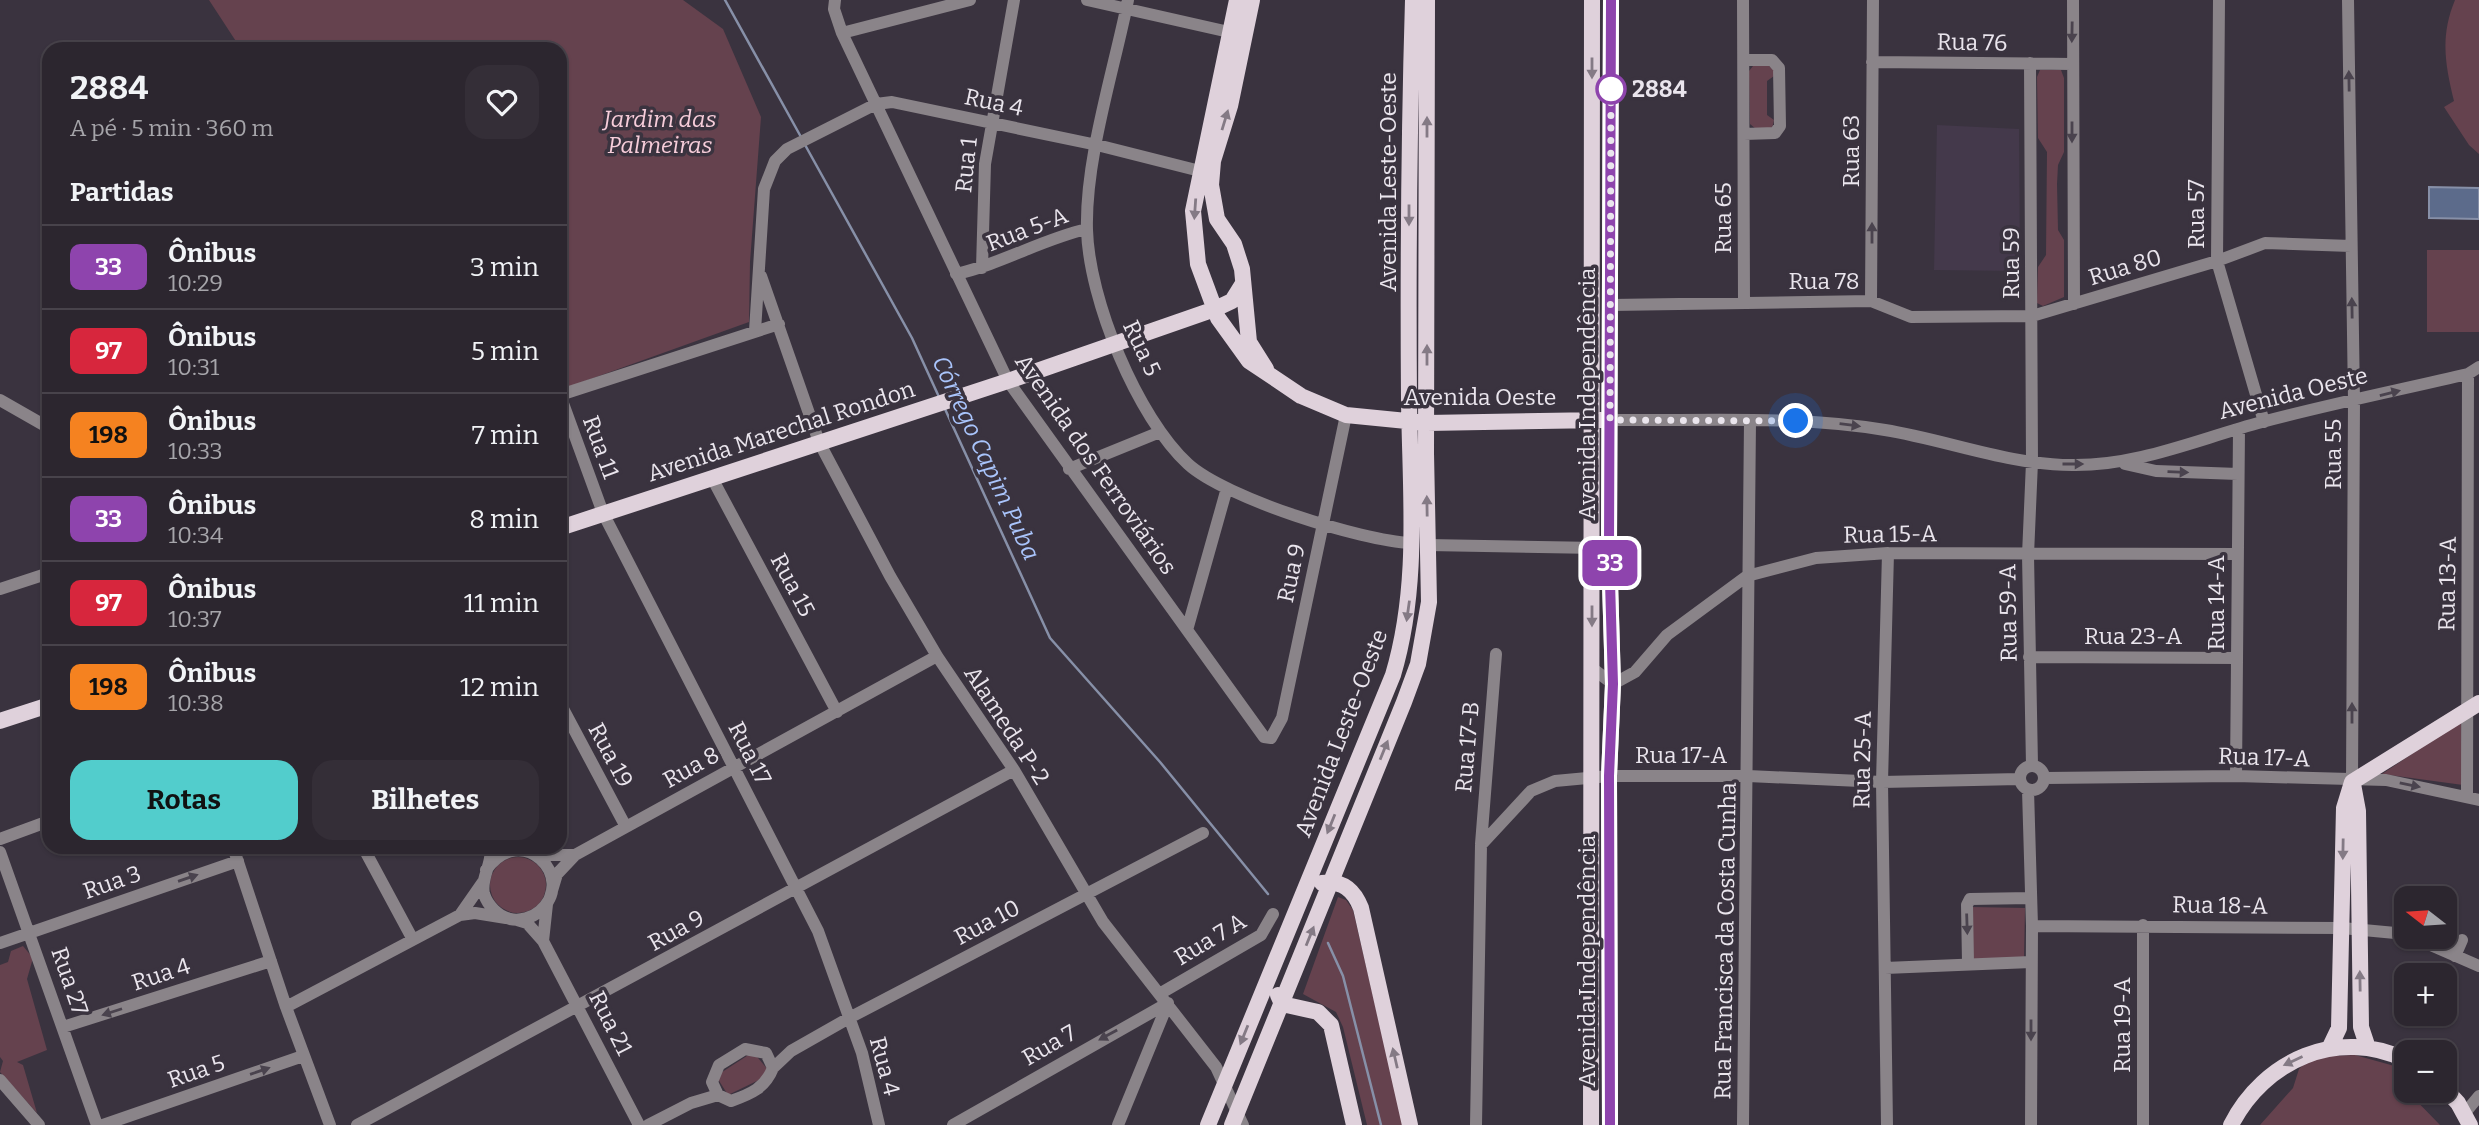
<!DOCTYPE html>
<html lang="pt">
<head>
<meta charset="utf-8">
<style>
  :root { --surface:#2c262f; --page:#342e37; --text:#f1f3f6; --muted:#a6a5aa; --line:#48434b; --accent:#52cdcc }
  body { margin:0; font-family:Bitter,serif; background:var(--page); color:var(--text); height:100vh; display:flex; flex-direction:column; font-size:26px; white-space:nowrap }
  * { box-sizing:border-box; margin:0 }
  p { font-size:23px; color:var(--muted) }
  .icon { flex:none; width:38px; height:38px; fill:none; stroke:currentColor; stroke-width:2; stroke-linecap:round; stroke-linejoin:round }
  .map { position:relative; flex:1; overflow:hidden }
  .panel { position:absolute; left:42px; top:42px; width:525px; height:812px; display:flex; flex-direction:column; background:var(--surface); border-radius:21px; box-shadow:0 2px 5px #0004,0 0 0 2px var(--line) }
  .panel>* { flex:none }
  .badge { padding:0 14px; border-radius:10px; font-size:24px; line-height:46px }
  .needle { width:46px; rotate:287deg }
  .controls { position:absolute; left:2394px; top:886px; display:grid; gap:14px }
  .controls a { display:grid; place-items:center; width:63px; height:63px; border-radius:14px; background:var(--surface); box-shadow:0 2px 5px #0004,0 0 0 2px var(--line); font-size:35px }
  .you { position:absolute; width:35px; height:35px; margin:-18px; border:5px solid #fff; border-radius:50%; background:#1a73e8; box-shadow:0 0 0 10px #1a73e833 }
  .map>.badge { position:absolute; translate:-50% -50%; box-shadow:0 0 0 4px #fff }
  h2 { padding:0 28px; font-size:26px; line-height:63px }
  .round { display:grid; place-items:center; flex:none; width:74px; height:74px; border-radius:21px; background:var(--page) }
  .overview { display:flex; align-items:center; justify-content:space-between; height:119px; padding:0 28px }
  h1 { font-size:33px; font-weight:700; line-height:52px }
  .primary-button { display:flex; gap:14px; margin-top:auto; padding:14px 28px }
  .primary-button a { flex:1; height:80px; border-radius:21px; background:var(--accent); color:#111; font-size:28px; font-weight:700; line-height:80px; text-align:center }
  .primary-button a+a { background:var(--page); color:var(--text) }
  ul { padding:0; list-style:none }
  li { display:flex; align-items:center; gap:21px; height:84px; padding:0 28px; border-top:2px solid var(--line) }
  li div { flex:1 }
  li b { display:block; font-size:26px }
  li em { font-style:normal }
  li .badge { min-width:77px; font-weight:700; text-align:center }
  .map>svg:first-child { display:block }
  .built { fill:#44394b }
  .green { fill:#65424e }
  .water { fill:#5c6b8b; stroke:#8790a8; stroke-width:2 }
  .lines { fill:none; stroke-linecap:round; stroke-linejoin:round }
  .stream { stroke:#8790a8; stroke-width:2.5 }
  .minor { stroke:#8a8489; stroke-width:12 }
  .major { stroke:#dfd1db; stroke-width:16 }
  .oneway { fill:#4a434e }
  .oneway2 { fill:#847a85 }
  .line-casing { stroke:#fff; stroke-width:16 }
  .line { stroke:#8e44ad; stroke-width:10 }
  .walk { stroke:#eae5ed; stroke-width:7; stroke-dasharray:0 12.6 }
  .stop-dot { fill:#fff; stroke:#8e44ad; stroke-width:3.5 }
  .labels { text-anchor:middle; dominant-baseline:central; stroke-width:7; stroke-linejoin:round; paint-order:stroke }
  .street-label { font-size:23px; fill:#eae5ed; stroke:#3a333f }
  .stop-label { font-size:23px; font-weight:bold; fill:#eae5ed; stroke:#3a333f; text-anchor:start }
  .park-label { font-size:23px; font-style:italic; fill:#f7cdda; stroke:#3a333f }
  .water-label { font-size:24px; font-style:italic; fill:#a9c4fb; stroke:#3a333f }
</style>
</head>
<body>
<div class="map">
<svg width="2479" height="1125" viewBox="0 0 2479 1125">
  <rect width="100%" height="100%" fill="#3a333f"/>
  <!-- built -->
  <path class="built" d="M1937,125L2019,129L2020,271L1934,270Z"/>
  <!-- green -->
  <path class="green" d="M209,0H683L723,29L761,117L750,262L749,322L560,390V49H241Z
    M2455,0H2479V154L2469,145L2444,107L2454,101C2445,64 2440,36 2455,0Z
    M1753,66H1769L1774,70V76L1767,81V115L1774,120L1772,129H1756L1750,124L1749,71Z
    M2040,70H2061L2064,78V152L2058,165L2057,184L2058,230L2064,240V297L2043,306L2037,303L2038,267L2046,255L2047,152L2038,138L2037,77Z
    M2427,250H2479V332H2427Z
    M2461,721L2463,785L2382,774Z
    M490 885a28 28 0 1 1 56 0a28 28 0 1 1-56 0Z
    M1338,897L1346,900L1353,910L1403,1125H1367L1343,1027L1336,1012L1303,994Z
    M1971,907L2025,908L2024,959H1972Z
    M23,946L33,958L27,979L47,1050L17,1062L23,1065L37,1113L0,1072L3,1061L0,1057V965L8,962L11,951Z
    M753,1052L769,1071L763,1078L728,1095L716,1076Z
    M2355,1055L2398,1067L2406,1090L2440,1125H2260L2293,1088L2299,1069L2306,1062L2331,1056Z"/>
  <!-- water -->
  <path class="water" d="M2429,187L2479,188V219L2429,218Z"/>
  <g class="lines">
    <!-- stream -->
    <path class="stream" d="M725,0L801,137
      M804,143L912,338L939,397
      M945,409L1050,638L1160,762L1268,894
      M1328,943L1343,976L1381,1125"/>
    <!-- minor -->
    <path class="minor" d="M835,0L834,9L842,33L1008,381L1264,737L1271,738L1282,718L1346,415
      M1087,0L1229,32
      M1128,0C1114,70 1085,159 1087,230C1089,300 1137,417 1188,464C1225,498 1362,541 1411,543
      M1743,0L1744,302
      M2073,0L2074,304
      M2219,0L2217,261L2264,422
      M2348,0L2354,401L2352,782
      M842,33L970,0
      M1872,62L2072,64
      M2030,63L2032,462L2028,555L2032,765
      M1744,134L1775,133L1780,126L1779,68L1772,60H1744
      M982,268L985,164L1014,0
      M956,274C1002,264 1042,239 1087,229
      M761,276L819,442L890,576L937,656L1014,770L1103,922L1216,1067L1243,1125
      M1871,301L1873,0
      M1611,305L1871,301L1911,317L2032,316L2217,261L2265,243L2351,246
      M755,331L764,189L775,161L787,149L876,104L892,102L1097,145L1200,171
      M560,395L603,513L818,931L862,1053L879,1125
      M560,395L779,324
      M0,400L49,428
      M1610,420C1701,421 1795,415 1885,430C1947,440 2009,465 2072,465C2138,466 2198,439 2262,422C2330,404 2399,390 2468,374L2479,367
      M2125,464L2156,471L2238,474
      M1069,469L1160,432
      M712,478L837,712
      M1428,545L1598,548
      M0,589L49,573
      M1187,630L1227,488
      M2029,657L2237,658
      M1592,668L1613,684L1635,672L1667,635L1747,576L1816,558L1888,553L2237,554
      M560,703L626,827
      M2020 778a12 12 0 1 1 24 0a12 12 0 1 1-24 0Z
      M2236,776L2239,429
      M2045,778L2236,776L2386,780L2479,800
      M2028,790L2032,926L2031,1125
      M2467,795L2468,374
      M0,839L49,821
      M1481,844L1496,654
      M233,847L286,1007L330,1125
      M363,847L412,938
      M0,852L97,1125
      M536,855H575
      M486,870C521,820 578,877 540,911C532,918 520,921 510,919C498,916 488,906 484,894C480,877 494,862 490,847
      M551,894L557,874L575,855L937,656
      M460,915L483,882
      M517,920L527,923L543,941L639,1125
      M2032,926L2342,928L2406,934
      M2410,936L2479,966
      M543,941L547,904
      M0,943L238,861
      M2455,956L2462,940
      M1968,963L1967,905L1970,899L2031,898
      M1885,968L2031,962
      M1161,993L1261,935L1273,914
      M286,1007L460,915L475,913L506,918
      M63,1027L271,961
      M745,1049L766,1053L773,1068C765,1088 751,1094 731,1101L718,1095L712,1082L719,1065Z
      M773,1068L791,1051L849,1018L1203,833
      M0,1080L39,1125
      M2464,1114L2479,1096
      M103,1125L303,1056
      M357,1125L1014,770
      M648,1125L691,1103L718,1095
      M953,1125L1168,1003
      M1118,1125L1168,1003
      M1476,1125L1481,845L1531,791L1555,781L1609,776H1748L1882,782L2019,779
      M1743,1125L1750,421
      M1887,1125L1882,782L1888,553
      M2143,1125V925"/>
    <!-- major -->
    <path class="major" d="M1237,0L1193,211L1198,264L1218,318L1249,361L1301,396L1346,415L1427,423L1601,420
      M1252,0L1230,106L1213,161L1211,185L1217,219L1234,244L1242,269L1249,342L1266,369
      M560,528L1008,381L1215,309L1232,301L1242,285
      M0,721L49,705
      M2352,782L2479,703
      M2353,784L2358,811L2361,1027L2368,1048
      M1322,883C1342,880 1354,890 1361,908L1410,1125
      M1278,995L1282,1004L1318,1012L1331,1025L1354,1125
      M2329,1049L2339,1028L2344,808L2352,782
      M2445,1089L2458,1103L2470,1125
      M1208,1125L1393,675C1420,585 1410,492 1409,400C1408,266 1409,133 1413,0
      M1232,1125L1404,702L1418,664L1429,602L1426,453L1427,0
      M1591,1125L1592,0
      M1610,1125L1609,776L1613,684L1609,548L1611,0
      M2231,1125C2264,1060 2338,1027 2406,1060"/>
  </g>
  <!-- one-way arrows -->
  <defs><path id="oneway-solid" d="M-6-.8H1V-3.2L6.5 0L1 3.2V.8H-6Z" transform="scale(1.75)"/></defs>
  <g class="oneway">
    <use href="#oneway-solid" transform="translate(2072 32) rotate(91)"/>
    <use href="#oneway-solid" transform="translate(2349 81) rotate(-91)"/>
    <use href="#oneway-solid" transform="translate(2072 132) rotate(90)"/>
    <use href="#oneway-solid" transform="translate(1872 233) rotate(-90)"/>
    <use href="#oneway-solid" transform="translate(2352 308) rotate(-91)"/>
    <use href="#oneway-solid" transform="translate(2390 393) rotate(-14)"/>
    <use href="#oneway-solid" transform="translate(1850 425) rotate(7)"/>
    <use href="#oneway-solid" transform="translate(2073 464)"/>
    <use href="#oneway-solid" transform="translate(2178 472) rotate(2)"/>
    <use href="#oneway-solid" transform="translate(2352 713) rotate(-90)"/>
    <use href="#oneway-solid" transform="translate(2410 785) rotate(12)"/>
    <use href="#oneway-solid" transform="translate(188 878) rotate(-19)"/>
    <use href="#oneway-solid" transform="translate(1967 924) rotate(88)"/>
    <use href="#oneway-solid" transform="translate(112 1012) rotate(162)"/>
    <use href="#oneway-solid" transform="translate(2031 1030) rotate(90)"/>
    <use href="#oneway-solid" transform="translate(1108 1035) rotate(151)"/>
    <use href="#oneway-solid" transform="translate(260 1071) rotate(-19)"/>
  </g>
  <g class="oneway2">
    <use href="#oneway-solid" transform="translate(1592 68) rotate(90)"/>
    <use href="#oneway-solid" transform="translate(1225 120) rotate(-73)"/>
    <use href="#oneway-solid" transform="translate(1427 127) rotate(-90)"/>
    <use href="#oneway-solid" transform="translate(1195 209) rotate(94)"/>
    <use href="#oneway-solid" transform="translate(1409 215) rotate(90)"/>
    <use href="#oneway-solid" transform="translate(1427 355) rotate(-90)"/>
    <use href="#oneway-solid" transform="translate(1427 506) rotate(-91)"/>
    <use href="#oneway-solid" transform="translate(1408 611) rotate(98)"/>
    <use href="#oneway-solid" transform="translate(1592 616) rotate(90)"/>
    <use href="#oneway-solid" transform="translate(1384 750) rotate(-68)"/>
    <use href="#oneway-solid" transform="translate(1331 824) rotate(112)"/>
    <use href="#oneway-solid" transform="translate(2343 849) rotate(91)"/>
    <use href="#oneway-solid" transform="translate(1310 936) rotate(-68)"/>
    <use href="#oneway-solid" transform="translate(2360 981) rotate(-91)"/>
    <use href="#oneway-solid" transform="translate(1244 1035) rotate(112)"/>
    <use href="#oneway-solid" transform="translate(1395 1058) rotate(-103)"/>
    <use href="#oneway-solid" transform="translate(2293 1061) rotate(155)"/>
  </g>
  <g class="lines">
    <!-- line casing -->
    <g class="line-casing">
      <path id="line" d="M1610,1125L1609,776L1613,684L1609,548L1611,0"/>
    </g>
    <!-- line -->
    <use href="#line" class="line"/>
    <!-- walk -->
    <path class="walk" d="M1611,89V77L1610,420L1796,421"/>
  </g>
  <!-- markers -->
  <circle class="stop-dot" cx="1611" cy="89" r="14"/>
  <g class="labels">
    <!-- street labels -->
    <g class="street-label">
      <text transform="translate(1972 42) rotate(1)">Rua 76</text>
      <text transform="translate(994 102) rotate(12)">Rua 4</text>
      <text transform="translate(1851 151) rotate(-90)">Rua 63</text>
      <text transform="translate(966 165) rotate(-84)">Rua 1</text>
      <text transform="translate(1388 182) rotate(-90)">Avenida Leste-Oeste</text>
      <text transform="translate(2196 214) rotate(-90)">Rua 57</text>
      <text transform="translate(1723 218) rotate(-90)">Rua 65</text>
      <text transform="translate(1027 229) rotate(-21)">Rua 5-A</text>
      <text transform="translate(2011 263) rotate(-90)">Rua 59</text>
      <text transform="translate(2125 267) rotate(-17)">Rua 80</text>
      <text x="1824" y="281">Rua 78</text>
      <text transform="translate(1142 348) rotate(65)">Rua 5</text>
      <text transform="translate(2293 393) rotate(-14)">Avenida Oeste</text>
      <text transform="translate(1587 394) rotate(-90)">Avenida Independência</text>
      <text x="1480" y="397">Avenida Oeste</text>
      <text transform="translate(781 431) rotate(-18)">Avenida Marechal Rondon</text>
      <text transform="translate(601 447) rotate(70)">Rua 11</text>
      <text transform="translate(2333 454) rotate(-90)">Rua 55</text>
      <text transform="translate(1096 464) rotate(55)">Avenida dos Ferroviários</text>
      <text transform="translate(1890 534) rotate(-1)">Rua 15-A</text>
      <text transform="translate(1291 573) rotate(-78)">Rua 9</text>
      <text transform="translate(2447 584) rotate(-89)">Rua 13-A</text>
      <text transform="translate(793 585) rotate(62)">Rua 15</text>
      <text transform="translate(2216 603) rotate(-90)">Rua 14-A</text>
      <text transform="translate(2008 613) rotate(-91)">Rua 59-A</text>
      <text x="2133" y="636">Rua 23-A</text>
      <text transform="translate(1007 725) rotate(57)">Alameda P-2</text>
      <text transform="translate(1341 733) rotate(-69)">Avenida Leste-Oeste</text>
      <text transform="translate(1467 747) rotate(-85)">Rua 17-B</text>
      <text transform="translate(750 753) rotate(63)">Rua 17</text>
      <text transform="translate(611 755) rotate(62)">Rua 19</text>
      <text x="1681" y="755">Rua 17-A</text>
      <text transform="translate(2264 757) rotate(2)">Rua 17-A</text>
      <text transform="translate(1862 760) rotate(-89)">Rua 25-A</text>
      <text transform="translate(691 767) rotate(-29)">Rua 8</text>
      <text transform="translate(112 882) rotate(-19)">Rua 3</text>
      <text transform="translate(2220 905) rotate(1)">Rua 18-A</text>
      <text transform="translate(987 922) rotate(-28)">Rua 10</text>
      <text transform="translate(676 930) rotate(-29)">Rua 9</text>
      <text transform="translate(1210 939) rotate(-31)">Rua 7 A</text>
      <text transform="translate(1725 941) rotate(-89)">Rua Francisca da Costa Cunha</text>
      <text transform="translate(1587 961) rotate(-90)">Avenida Independência</text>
      <text transform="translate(161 974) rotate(-18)">Rua 4</text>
      <text transform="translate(70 981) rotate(71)">Rua 27</text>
      <text transform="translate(611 1023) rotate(63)">Rua 21</text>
      <text transform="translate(2122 1025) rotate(-90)">Rua 19-A</text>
      <text transform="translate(1049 1045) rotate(-30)">Rua 7</text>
      <text transform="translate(885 1066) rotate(75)">Rua 4</text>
      <text transform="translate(196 1071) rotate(-19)">Rua 5</text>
    </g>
    <!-- stop labels -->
    <g class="stop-label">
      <text x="1632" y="89">2884</text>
    </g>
    <!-- park labels -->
    <g class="park-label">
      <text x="660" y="119">Jardim das<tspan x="660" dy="26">Palmeiras</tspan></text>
    </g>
    <!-- water labels -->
    <g class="water-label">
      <text transform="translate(986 458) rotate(65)">Córrego Capim Puba</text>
    </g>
  </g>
</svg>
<div class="controls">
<a><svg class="needle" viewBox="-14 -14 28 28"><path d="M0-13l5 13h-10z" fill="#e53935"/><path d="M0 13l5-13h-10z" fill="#a6a5aa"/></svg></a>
<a>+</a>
<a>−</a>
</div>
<div class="you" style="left:1796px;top:421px"></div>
<b class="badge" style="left:1610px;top:563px;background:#8e44ad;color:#fff">33</b>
<section class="panel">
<div class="overview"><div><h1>2884</h1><p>A pé · 5 min · 360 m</p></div><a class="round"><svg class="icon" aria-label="heart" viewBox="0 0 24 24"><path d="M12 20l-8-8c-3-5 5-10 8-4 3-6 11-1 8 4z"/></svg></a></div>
<h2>Partidas</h2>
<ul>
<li><span class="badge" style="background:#8e44ad;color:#fff">33</span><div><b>Ônibus</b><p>10:29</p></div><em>3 min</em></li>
<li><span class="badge" style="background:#d7263d;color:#fff">97</span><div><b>Ônibus</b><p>10:31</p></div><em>5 min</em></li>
<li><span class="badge" style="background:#f58220;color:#111">198</span><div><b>Ônibus</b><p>10:33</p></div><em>7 min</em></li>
<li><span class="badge" style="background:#8e44ad;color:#fff">33</span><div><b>Ônibus</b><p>10:34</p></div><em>8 min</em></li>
<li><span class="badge" style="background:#d7263d;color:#fff">97</span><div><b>Ônibus</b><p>10:37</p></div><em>11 min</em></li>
<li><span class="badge" style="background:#f58220;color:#111">198</span><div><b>Ônibus</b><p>10:38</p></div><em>12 min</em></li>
</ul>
<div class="primary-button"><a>Rotas</a><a>Bilhetes</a></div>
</section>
</div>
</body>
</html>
